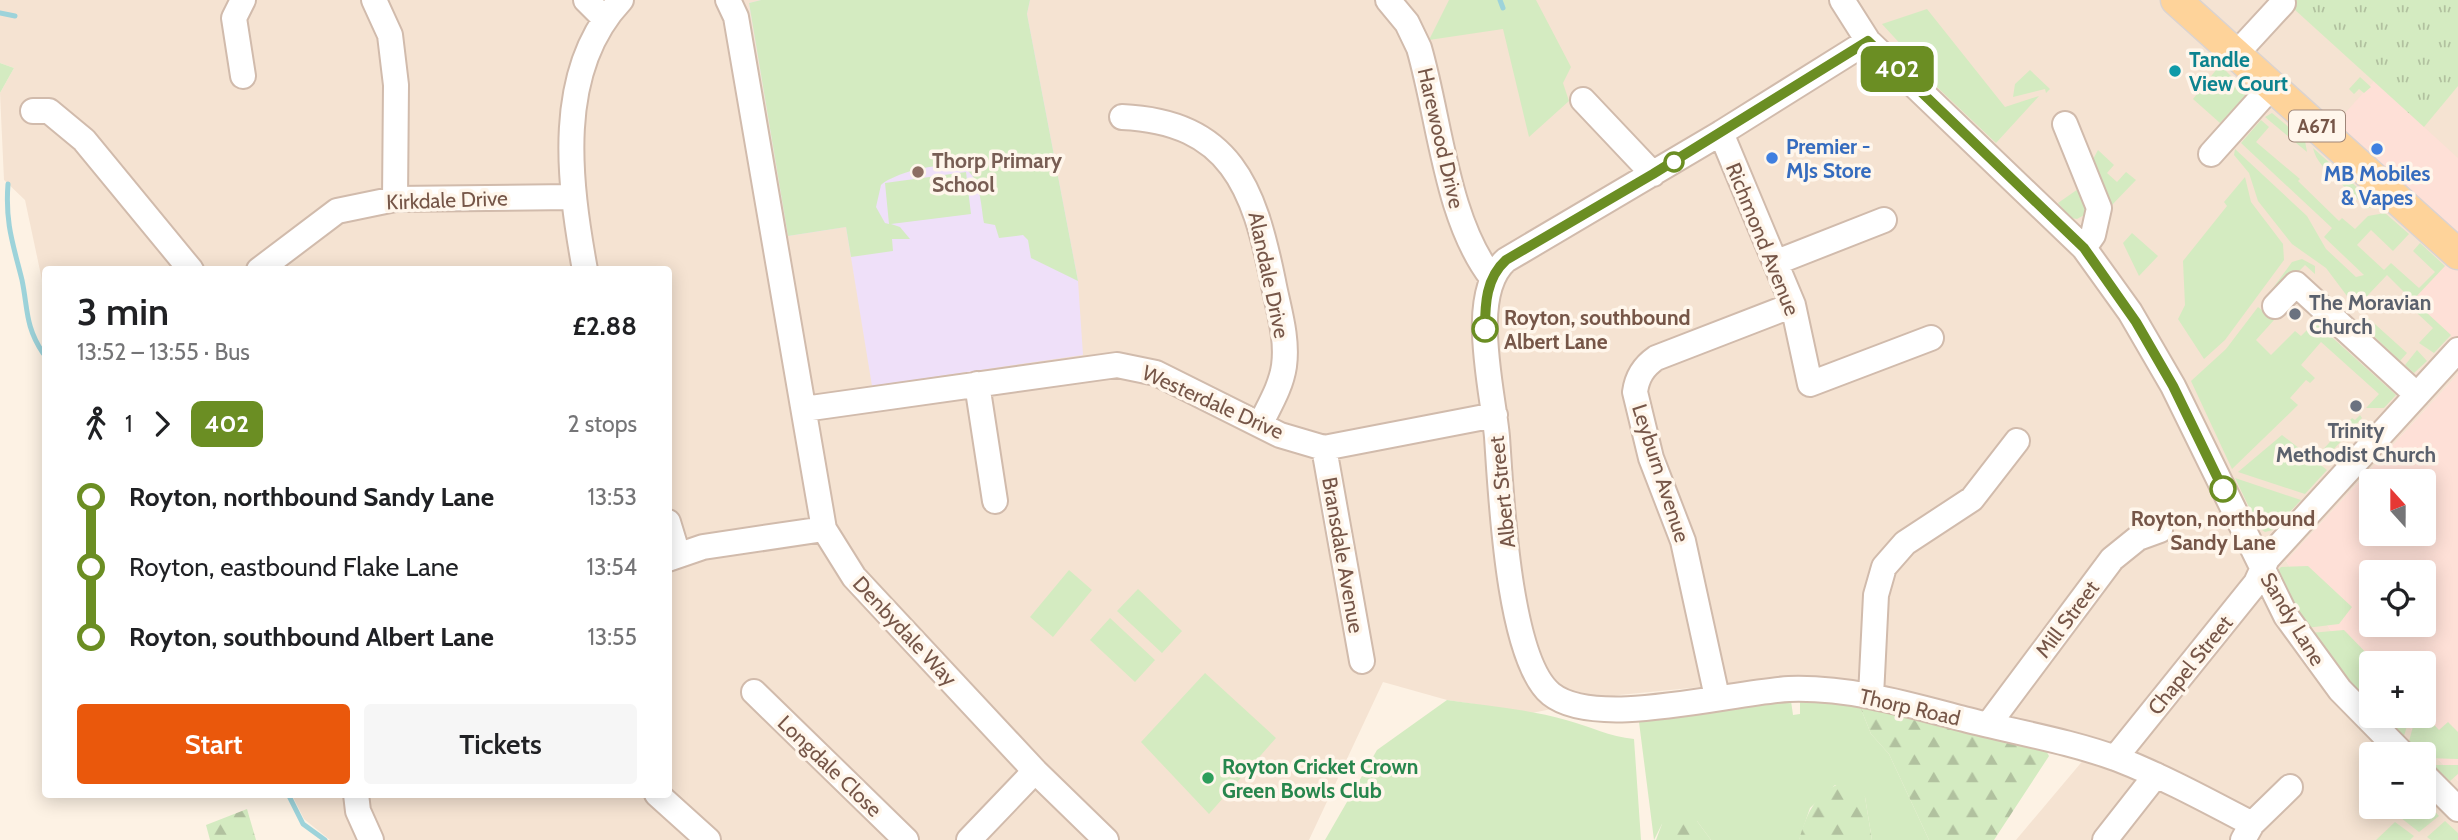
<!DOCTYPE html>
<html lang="en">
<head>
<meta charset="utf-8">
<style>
  :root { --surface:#fff; --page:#f6f6f6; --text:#202124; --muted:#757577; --accent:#ea580c }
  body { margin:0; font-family:Cabin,sans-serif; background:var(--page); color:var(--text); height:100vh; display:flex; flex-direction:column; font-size:26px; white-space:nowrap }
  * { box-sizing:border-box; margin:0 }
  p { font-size:23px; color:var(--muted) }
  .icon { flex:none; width:38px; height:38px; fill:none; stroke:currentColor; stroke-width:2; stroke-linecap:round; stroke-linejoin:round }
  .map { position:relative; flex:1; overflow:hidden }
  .panel { position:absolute; left:42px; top:266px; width:630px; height:532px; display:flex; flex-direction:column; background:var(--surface); border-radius:7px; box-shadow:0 4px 18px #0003 }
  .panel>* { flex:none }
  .badge { padding:0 14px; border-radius:10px; font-size:24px; line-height:46px }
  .needle { width:46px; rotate:339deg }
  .fabs { position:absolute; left:2359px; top:469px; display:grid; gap:14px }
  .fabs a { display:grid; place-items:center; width:77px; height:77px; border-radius:7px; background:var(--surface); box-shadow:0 4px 18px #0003; font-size:35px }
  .map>.badge { position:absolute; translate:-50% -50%; box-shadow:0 0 0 4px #fff }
  .legs { display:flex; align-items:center; gap:10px; height:77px; padding:0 35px; font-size:23px }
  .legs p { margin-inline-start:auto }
  .summary { display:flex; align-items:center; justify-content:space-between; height:119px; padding:0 35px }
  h1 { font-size:38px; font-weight:600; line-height:52px }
  .action { display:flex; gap:14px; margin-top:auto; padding:14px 35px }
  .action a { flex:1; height:80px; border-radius:7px; background:var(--accent); color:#fff; font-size:28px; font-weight:600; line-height:80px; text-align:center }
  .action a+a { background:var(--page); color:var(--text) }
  ul { padding:0 35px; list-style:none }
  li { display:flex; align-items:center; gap:24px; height:70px; font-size:26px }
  li i { display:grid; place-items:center; width:10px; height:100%; margin:0 9px; background:currentColor }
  li i::after { content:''; width:18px; height:18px; margin:-9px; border:5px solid; border-radius:50%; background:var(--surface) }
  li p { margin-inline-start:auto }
  li:first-child i { background:linear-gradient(#0000 50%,currentColor 0) }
  li:last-child i { background:linear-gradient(currentColor 50%,#0000 0) }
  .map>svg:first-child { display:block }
  .residential { fill:#f5e3d2; fill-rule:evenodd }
  .commercial { fill:#fee0d7; fill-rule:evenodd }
  .education { fill:#efe0f9 }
  .green { fill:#d4ebc1 }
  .forest { fill:url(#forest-firs) }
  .park { fill:url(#park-tufts) }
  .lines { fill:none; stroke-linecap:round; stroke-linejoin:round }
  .stream { stroke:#9dd3da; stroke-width:5 }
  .minor-casing { stroke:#d1bbac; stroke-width:28 }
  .major-casing { stroke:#dbd3cf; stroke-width:33 }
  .minor { stroke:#fff; stroke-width:24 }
  .major { stroke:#fed39a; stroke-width:30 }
  .line-1-casing { stroke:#fff; stroke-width:16 }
  .line-1 { stroke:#6b8e23; stroke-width:10 }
  .culture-dot { fill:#0f9aa8; stroke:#fff6eb; stroke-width:2.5 }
  .shop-dot { fill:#3f7fe0; stroke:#fff6eb; stroke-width:2.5 }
  .stop-1-dot { fill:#fff; stroke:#6b8e23; stroke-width:3.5 }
  .education-dot { fill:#8d6e63; stroke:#fff6eb; stroke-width:2.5 }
  .worship-dot { fill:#6b7280; stroke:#fff6eb; stroke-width:2.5 }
  .leisure-dot { fill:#2e9e5b; stroke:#fff6eb; stroke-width:2.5 }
  .labels { text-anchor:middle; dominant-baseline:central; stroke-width:7; stroke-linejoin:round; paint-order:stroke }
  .shield { fill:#fff6eb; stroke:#9f8679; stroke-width:2 }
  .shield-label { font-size:19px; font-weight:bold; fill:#765648 }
  .culture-label { font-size:21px; font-weight:bold; fill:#0d838f; stroke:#fff6eb; text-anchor:start }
  .street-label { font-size:21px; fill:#765648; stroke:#fff6eb }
  .shop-label { font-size:21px; font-weight:bold; fill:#366cbe; stroke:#fff6eb; text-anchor:start }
  .education-label { font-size:21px; font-weight:bold; fill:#785e54; stroke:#fff6eb; text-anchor:start }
  .worship-label { font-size:21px; font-weight:bold; fill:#5b616d; stroke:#fff6eb; text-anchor:start }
  .stop-label { font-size:21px; font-weight:bold; fill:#765648; stroke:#fff6eb; text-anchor:start }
  .leisure-label { font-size:21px; font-weight:bold; fill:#27864d; stroke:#fff6eb; text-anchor:start }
</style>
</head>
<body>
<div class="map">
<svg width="2458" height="840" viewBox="0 0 2458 840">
  <defs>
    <pattern id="forest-firs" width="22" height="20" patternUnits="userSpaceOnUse" patternTransform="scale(1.75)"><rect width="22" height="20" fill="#d4ebc1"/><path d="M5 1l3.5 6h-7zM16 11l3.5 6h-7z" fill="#b1c19f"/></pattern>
    <pattern id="park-tufts" width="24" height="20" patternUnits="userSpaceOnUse" patternTransform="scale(1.75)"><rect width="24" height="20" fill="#d4ebc1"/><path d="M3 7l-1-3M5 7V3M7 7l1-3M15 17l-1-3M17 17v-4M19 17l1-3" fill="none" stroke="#b1c19f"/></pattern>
  </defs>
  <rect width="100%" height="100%" fill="#fdf2e4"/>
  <!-- residential -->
  <path class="residential" d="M0,0H2458V374L2286,561L2353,665L2371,716H2399L2458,781V840H2016L2096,745L1804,677L1619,695L1532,713L1447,700L1383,682L1309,840H330L304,819L292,795L668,794V270H46L45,294L25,200L4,180L0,93L14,68L0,63ZM2371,754H2424V807H2371Z"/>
  <!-- commercial -->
  <path class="commercial" d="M2374,81L2458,158V243L2335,124Z
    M2458,252V342L2412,301Z
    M2458,374V781L2399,716H2424V663L2353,665L2286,561ZM2371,481H2424V534H2371ZM2371,572H2424V625H2371Z"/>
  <!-- education -->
  <path class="education" d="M761,0H1030L1027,14L1078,281L1083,355L872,386L846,227L788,236L749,3Z"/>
  <!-- green -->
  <path class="green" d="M761,0H1030L1027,14L1078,281L1031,258L1028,240L1023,235L999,238L995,225L984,223C981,208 981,182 968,171C953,157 894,172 881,185L876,207L885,223L889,224L885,183L966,172L971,214L891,224L900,227L910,239H892L893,251L851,257L846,227L788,236L749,3Z
    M1449,0H1536L1571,67L1563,83L1569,101L1529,137L1503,29L1429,40Z
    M1927,9L2005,107L2039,96L1996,143L1901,53L1905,49L1882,24Z
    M0,63L14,68L0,93Z
    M2220,65L2245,90V96L2220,123L2193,99Z
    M2030,70L2050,89L2046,93L2045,89L2013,97L2015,84Z
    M2360,77L2371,87L2364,93L2359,89L2354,94L2349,89Z
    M2272,113L2305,141L2307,152L2265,117Z
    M2261,120L2269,127L2256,142L2300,179L2298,181L2339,221L2342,218L2355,229L2368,216L2385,213L2409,234L2393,251L2371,230L2357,245L2384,270L2391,263L2419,288L2435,272L2413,251L2420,243L2445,266L2413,300L2451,335L2434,353L2419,343L2433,328L2404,301L2408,296L2387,275L2351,313L2350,300L2326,268L2292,244L2258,201L2249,173L2234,155L2235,149L2307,216L2326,249L2356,277L2364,275L2324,237L2332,228L2241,143Z
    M2313,148L2378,206L2365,209C2352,186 2319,174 2313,148Z
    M2098,150L2114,165L2107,173L2117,182L2126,172L2136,180L2110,207L2091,163Z
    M2245,177L2251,202L2283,244L2284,260L2225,340L2204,359L2178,319L2185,305L2183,261L2227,206L2224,202Z
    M2081,187L2088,204L2086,214L2077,219L2071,218L2058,203Z
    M2132,233L2158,256L2139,276L2123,243Z
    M2302,259L2315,266V274L2305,265L2266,305L2262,303L2292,262Z
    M2258,307L2274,320L2256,340L2271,355L2295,331L2301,336L2315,322L2396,395L2384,408H2366L2379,394L2321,342L2301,365L2315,378L2310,383L2306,380L2290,398L2298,405L2232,469L2191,381L2226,349Z
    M2366,316L2407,353L2400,361L2360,323Z
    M2417,350L2427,361L2414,373L2405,365Z
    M2360,415L2362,418L2323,461L2317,456L2352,418L2355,420Z
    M2282,435L2327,470L2305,494L2238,472Z
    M2235,478L2301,500L2273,530L2265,532L2259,528Z
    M2308,566L2352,607L2339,624L2306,628L2277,571L2281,567Z
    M1069,570L1092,590L1053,637L1030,617Z
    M1138,589L1182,631L1162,653L1117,611Z
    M1110,618L1155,660L1135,682L1090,640Z
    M2344,630L2376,663H2371V706L2310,633Z
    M1205,673L1276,738L1209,814L1141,742Z
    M1447,700C1486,706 1528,709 1566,720C1589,726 1610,737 1634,739L1641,840H1325L1377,750Z
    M1791,701L1793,715L1800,714V702L1859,704L1871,734L1889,754L1929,840H1872L1865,797L1835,785L1810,808L1799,840H1711L1697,821L1662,824L1654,840L1639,722L1732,706Z
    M2424,714L2439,730L2448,722L2458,732V759L2426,758L2409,741L2416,716Z
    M2381,716H2410L2404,736Z
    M2432,765H2458V774L2450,781Z
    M2424,800L2439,816L2419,832L2401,818L2413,807H2424Z
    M2445,821L2458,833V840H2431L2427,837Z
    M2395,822L2414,836L2410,840H2376Z"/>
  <!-- forest -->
  <path class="forest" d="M1859,704L2043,745L2049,756L1994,840H1929L1889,754L1871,734Z
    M1847,782L1859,785L1865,797L1872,840H1799C1807,813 1817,788 1847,782Z
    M247,809L256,840H210L206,825Z
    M1684,813L1697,821L1711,840H1656L1662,824Z"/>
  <!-- park -->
  <path class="park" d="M2284,0H2458V86L2424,127Z"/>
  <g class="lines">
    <!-- stream -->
    <path class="stream" d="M1500,0L1503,8
      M0,13L15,16
      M8,184C5,223 13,244 22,280C28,309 25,326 43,353
      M288,794L303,824L325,840"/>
    <!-- minor casing -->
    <g class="minor-casing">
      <path id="minor" d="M374,0L390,35L396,85L395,199
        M586,0L604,18
        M728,0L736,17L824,529L854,577L1035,771L1106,840
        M1388,0L1407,23L1419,48C1440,120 1446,219 1492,278
        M1842,0L1868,41L2084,248L2130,312L2173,386L2286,616L2340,690L2403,754
        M1868,41L1721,133L1506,260C1467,294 1493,391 1497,437C1501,494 1508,659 1551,694C1596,730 1731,692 1789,689C1849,687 1907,704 1964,719C2014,732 2069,741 2118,759C2164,777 2208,801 2252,824
        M2236,54L2283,3
        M243,76L234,18L243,0
        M1583,100L1653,174
        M33,111H49L84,140L191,270
        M1122,117C1231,122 1254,188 1273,281C1278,308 1288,337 1284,366C1281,387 1269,406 1260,425
        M2065,124L2099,208L2093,235L2084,248
        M1721,133L1793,305L1810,384L1931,338
        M2211,154L2272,86
        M1777,262L1884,220
        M259,270L337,211L395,199L572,197
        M585,270C569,182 554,71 621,0
        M2275,306L2296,284L2417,395
        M977,384L995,501
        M804,409L1117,365L1156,373L1280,435L1324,448L1495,415
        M1324,448L1362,661
        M668,522L678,555
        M668,559L703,547L824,529
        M754,692L906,840
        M1871,696L1876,595L1884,567L1905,543L1972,499L2017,441
        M1717,697L1683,541L1651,458L1635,392C1637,377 1643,367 1656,358L1793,305
        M1988,725L2112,559L2138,538L2160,530
        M2115,758L2256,583L2267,559L2458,350
        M2424,775L2458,809
        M356,794L358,811L371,840
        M657,794L708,840
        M969,840L1035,771
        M2105,840L2156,775
        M2243,840L2252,824L2290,787"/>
    </g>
    <!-- major casing -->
    <g class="major-casing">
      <path id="major" d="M2176,0L2458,254"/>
    </g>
    <!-- minor -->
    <use href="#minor" class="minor"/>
    <!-- major -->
    <use href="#major" class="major"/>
  </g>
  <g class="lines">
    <!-- line-1 casing -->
    <g class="line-1-casing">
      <path id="line-1" d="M1485,329C1485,304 1486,278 1506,260L1653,174L1868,41L2084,248L2136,322L2173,386L2223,489"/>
    </g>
    <!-- line-1 -->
    <use href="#line-1" class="line-1"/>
  </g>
  <!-- markers -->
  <circle class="culture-dot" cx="2175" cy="71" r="7"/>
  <g class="shop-dot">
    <circle cx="2377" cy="149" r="7"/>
    <circle cx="1772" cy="158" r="7"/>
  </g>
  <g class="stop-1-dot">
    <circle cx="1674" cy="162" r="9"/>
    <circle cx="1485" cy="329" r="12"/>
    <circle cx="2223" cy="489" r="12"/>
  </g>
  <circle class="education-dot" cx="918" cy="172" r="7"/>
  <g class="worship-dot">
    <circle cx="2295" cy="314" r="7"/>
    <circle cx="2356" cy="406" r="7"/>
  </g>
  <circle class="leisure-dot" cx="1208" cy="778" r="7"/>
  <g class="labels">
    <!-- shield labels -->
    <rect class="shield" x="2289" y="110.5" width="56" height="31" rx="5"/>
    <g class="shield-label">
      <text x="2317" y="126">A671</text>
    </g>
    <!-- culture labels -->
    <g class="culture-label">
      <text x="2189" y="59">Tandle<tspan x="2189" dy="24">View Court</tspan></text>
    </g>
    <!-- street labels -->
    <g class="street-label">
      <text transform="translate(1441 138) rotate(77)">Harewood Drive</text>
      <text transform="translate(447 200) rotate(-2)">Kirkdale Drive</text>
      <text transform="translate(1763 239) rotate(68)">Richmond Avenue</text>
      <text transform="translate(1269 275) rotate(78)">Alandale Drive</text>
      <text transform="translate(1213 402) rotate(24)">Westerdale Drive</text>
      <text transform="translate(1661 473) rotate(72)">Leyburn Avenue</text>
      <text transform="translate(1502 492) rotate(-96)">Albert Street</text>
      <text transform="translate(1343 555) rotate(80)">Bransdale Avenue</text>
      <text transform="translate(2067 619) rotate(-53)">Mill Street</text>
      <text transform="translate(2293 619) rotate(59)">Sandy Lane</text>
      <text transform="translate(905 631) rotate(47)">Denbydale Way</text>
      <text transform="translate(2190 665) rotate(-51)">Chapel Street</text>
      <text transform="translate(1910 707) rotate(13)">Thorp Road</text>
      <text transform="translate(830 766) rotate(44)">Longdale Close</text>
    </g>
    <!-- shop labels -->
    <g class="shop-label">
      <text x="1786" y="146">Premier -<tspan x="1786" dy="24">MJs Store</tspan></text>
      <text x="2377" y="173" text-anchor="middle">MB Mobiles<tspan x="2377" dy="24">&amp; Vapes</tspan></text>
    </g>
    <!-- education labels -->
    <g class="education-label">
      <text x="932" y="160">Thorp Primary<tspan x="932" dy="24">School</tspan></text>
    </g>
    <!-- worship labels -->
    <g class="worship-label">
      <text x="2309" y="302">The Moravian<tspan x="2309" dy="24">Church</tspan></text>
      <text x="2356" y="430" text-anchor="middle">Trinity<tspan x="2356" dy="24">Methodist Church</tspan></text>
    </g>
    <!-- stop labels -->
    <g class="stop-label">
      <text x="1504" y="317">Royton, southbound<tspan x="1504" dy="24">Albert Lane</tspan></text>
      <text x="2223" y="518" text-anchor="middle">Royton, northbound<tspan x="2223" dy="24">Sandy Lane</tspan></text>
    </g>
    <!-- leisure labels -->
    <g class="leisure-label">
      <text x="1222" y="766">Royton Cricket Crown<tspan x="1222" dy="24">Green Bowls Club</tspan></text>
    </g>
  </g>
</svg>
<div class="fabs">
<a><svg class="needle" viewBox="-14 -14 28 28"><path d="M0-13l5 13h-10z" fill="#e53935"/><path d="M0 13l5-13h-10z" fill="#757577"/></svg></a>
<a><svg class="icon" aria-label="locate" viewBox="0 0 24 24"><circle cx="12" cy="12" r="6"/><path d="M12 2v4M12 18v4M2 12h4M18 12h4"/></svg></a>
<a>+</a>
<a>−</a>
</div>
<b class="badge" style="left:1897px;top:69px;background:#6b8e23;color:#fff">402</b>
<section class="panel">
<div class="summary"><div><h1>3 min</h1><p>13:52 – 13:55 · Bus</p></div><b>£2.88</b></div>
<div class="legs"><svg class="icon" aria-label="walk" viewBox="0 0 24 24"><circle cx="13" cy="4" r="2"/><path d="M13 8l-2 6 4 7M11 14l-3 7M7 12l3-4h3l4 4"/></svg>1<svg class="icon" aria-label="forward" viewBox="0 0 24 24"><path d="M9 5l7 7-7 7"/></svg><b class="badge" style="background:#6b8e23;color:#fff">402</b><p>2 stops</p></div>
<ul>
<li><i style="color:#6b8e23"></i><b>Royton, northbound Sandy Lane</b><p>13:53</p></li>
<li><i style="color:#6b8e23"></i><span>Royton, eastbound Flake Lane</span><p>13:54</p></li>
<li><i style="color:#6b8e23"></i><b>Royton, southbound Albert Lane</b><p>13:55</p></li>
</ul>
<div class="action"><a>Start</a><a>Tickets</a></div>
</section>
</div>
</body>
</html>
